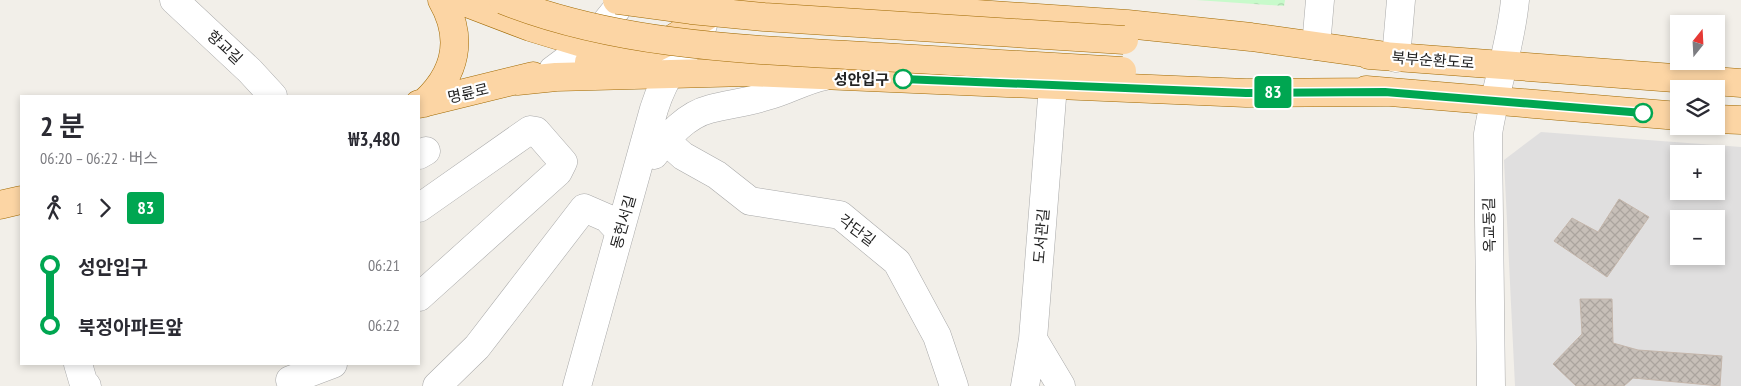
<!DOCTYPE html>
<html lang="ko">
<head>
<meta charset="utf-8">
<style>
  :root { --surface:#fff; --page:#f7f7f7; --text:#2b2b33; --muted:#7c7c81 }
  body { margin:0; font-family:"PT Sans Narrow","Noto Sans KR",sans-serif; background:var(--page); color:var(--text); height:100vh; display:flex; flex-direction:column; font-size:19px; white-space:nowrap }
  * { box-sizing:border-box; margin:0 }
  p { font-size:16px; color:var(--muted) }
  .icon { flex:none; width:28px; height:28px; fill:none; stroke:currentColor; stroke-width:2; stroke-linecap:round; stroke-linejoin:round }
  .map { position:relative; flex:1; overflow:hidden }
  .sheet { position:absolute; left:20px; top:95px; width:400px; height:270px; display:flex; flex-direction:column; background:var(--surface); border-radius:0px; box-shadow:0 2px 8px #0003 }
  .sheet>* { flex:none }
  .badge { padding:0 10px; border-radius:4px; font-size:18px; line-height:32px }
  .needle { width:32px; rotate:18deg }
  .fabs { position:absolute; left:1670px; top:15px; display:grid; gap:10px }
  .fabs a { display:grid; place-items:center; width:55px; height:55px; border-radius:0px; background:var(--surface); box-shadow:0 2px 8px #0003; font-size:25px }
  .map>.badge { position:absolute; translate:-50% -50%; box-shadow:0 0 0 2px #fff }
  .legs { display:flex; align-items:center; gap:8px; height:55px; padding:0 20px; font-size:16px }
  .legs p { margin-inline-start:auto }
  .headline { display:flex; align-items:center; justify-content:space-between; height:85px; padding:0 20px }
  h1 { font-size:28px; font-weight:600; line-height:38px }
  ul { padding:0 20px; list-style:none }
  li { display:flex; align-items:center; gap:18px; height:60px; font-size:19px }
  li i { display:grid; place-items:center; width:8px; height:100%; margin:0 6px; background:currentColor }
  li i::after { content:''; width:12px; height:12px; margin:-6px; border:4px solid; border-radius:50%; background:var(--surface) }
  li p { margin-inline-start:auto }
  li:first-child i { background:linear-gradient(#0000 50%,currentColor 0) }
  li:last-child i { background:linear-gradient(currentColor 50%,#0000 0) }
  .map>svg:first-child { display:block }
  .residential { fill:#e0dfdf; fill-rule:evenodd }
  .park { fill:url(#park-crowns) }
  .building { fill:url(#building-cross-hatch); stroke:#c4b6ab }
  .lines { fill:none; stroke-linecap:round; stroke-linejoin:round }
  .minor-casing { stroke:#a9a9a9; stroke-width:29 }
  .major-casing { stroke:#a06900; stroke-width:29 }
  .minor { stroke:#fff; stroke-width:28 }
  .major { stroke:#fcd5a4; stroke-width:28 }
  .major-bridge-casing { stroke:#a06900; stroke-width:29; stroke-linecap:butt }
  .major-bridge { stroke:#fcd5a4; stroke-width:28 }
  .line-1-casing { stroke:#fff; stroke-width:11 }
  .line-1 { stroke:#00a651; stroke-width:8 }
  .stop-1-dot { fill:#fff; stroke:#00a651; stroke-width:2.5 }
  .labels { text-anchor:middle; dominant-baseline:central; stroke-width:4.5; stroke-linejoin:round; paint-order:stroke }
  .street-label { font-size:15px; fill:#222; stroke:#fff }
  .stop-label { font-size:15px; font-weight:bold; fill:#222; stroke:#fff; text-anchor:end }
</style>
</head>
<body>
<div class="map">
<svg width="1741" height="386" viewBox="0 0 1741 386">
  <defs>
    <pattern id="park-crowns" width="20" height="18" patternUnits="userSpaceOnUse" patternTransform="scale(1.25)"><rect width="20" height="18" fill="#c8facb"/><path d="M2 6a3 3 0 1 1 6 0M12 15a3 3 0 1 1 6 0" fill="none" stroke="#acd6ae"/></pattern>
    <pattern id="building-cross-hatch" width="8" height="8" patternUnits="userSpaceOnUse" patternTransform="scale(1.25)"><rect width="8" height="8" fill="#c7bfb8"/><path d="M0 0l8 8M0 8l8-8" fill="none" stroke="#aba49e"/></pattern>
  </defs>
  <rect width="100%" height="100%" fill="#f2efe9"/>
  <!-- residential -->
  <path class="residential" d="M1541,132L1741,147V386H1515L1504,160ZM1679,154H1716V191H1679ZM1679,219H1716V256H1679Z"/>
  <!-- park -->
  <path class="park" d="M1196,0H1285L1284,6Z"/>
  <!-- building -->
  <path class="building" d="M1619,199L1649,217L1607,277L1554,241L1572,218L1598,232Z
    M1580,299H1612L1613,343L1638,350L1722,356L1720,386L1633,378L1624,386H1576L1553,364L1582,334Z"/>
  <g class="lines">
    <!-- minor casing -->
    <g class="minor-casing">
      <path id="minor" d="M174,0L250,71L273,96
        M1316,46L1320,0
        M1396,58L1401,0
        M553,70C581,51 604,28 623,0
        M665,140L683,156L717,175L750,201L840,215L897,262L937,336L954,386
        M419,155L426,151
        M654,155C668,136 686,115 710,109C729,104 748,102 767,96C787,91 804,80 825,76
        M419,208L530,130L536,131L563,162L558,172L419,297
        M1033,339L1061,386
        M78,364L83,381L87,386
        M290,380L333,364
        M437,386L477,347L584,208L607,218L620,232
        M577,386L654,109C659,93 666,78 676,64C686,50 697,41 703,25
        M1025,386L1033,339L1053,85
        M1491,386L1488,134C1495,89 1511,45 1515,0"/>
    </g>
    <!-- major casing -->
    <g class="major-casing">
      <path id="major" d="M459,0L530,27L586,44L620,52
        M767,0L1127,24L1251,37L1387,56
        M1369,55L1741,83
        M589,62C612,57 635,57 657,47C690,33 707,7 745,0
        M517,81L556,77L748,72L1246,93L1385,92
        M1366,90L1679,116
        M424,103C456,74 464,38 442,0
        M419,104L533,76
        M1716,119L1741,120
        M0,205L21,200"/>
    </g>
    <!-- minor -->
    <use href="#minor" class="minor"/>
    <!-- major -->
    <use href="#major" class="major"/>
    <!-- major-bridge casing -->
    <g class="major-bridge-casing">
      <path id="major-bridge" d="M503,0C611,43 732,49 847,55C939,61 1031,66 1122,71
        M617,0L691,10L764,17L1124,40"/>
    </g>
    <!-- major-bridge -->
    <use href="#major-bridge" class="major-bridge"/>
  </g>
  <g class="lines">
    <!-- line-1 casing -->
    <g class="line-1-casing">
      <path id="line-1" d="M903,79L1246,93L1385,92L1643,113"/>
    </g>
    <!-- line-1 -->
    <use href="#line-1" class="line-1"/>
  </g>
  <!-- markers -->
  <g class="stop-1-dot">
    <circle cx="903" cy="79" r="9"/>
    <circle cx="1643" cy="113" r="9"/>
  </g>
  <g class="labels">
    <!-- street labels -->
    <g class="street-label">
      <text transform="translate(225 47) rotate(43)">향교길</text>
      <text transform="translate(1433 60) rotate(4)">북부순환도로</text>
      <text transform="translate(468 93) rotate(-13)">명륜로</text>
      <text transform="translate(623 222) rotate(-74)">동헌서길</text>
      <text transform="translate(1489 225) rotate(-91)">옥교동길</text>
      <text transform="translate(857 230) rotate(37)">각단길</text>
      <text transform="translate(1041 236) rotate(-85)">도서관길</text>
    </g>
    <!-- stop labels -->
    <g class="stop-label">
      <text x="889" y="79">성안입구</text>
    </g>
  </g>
</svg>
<div class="fabs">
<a><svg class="needle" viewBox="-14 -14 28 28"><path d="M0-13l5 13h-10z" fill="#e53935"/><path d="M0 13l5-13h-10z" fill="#7c7c81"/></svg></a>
<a><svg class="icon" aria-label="layers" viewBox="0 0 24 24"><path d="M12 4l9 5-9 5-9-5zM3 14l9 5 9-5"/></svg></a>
<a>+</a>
<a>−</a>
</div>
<b class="badge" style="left:1273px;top:92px;background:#00a651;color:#fff">83</b>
<section class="sheet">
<div class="headline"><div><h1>2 분</h1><p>06:20 – 06:22 · 버스</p></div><b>₩3,480</b></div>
<div class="legs"><svg class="icon" aria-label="walk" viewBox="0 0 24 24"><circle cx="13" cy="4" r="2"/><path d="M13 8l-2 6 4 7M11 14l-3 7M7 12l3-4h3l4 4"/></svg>1<svg class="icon" aria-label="forward" viewBox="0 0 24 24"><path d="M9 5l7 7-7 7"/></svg><b class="badge" style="background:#00a651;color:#fff">83</b></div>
<ul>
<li><i style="color:#00a651"></i><b>성안입구</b><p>06:21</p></li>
<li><i style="color:#00a651"></i><b>북정아파트앞</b><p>06:22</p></li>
</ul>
</section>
</div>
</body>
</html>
